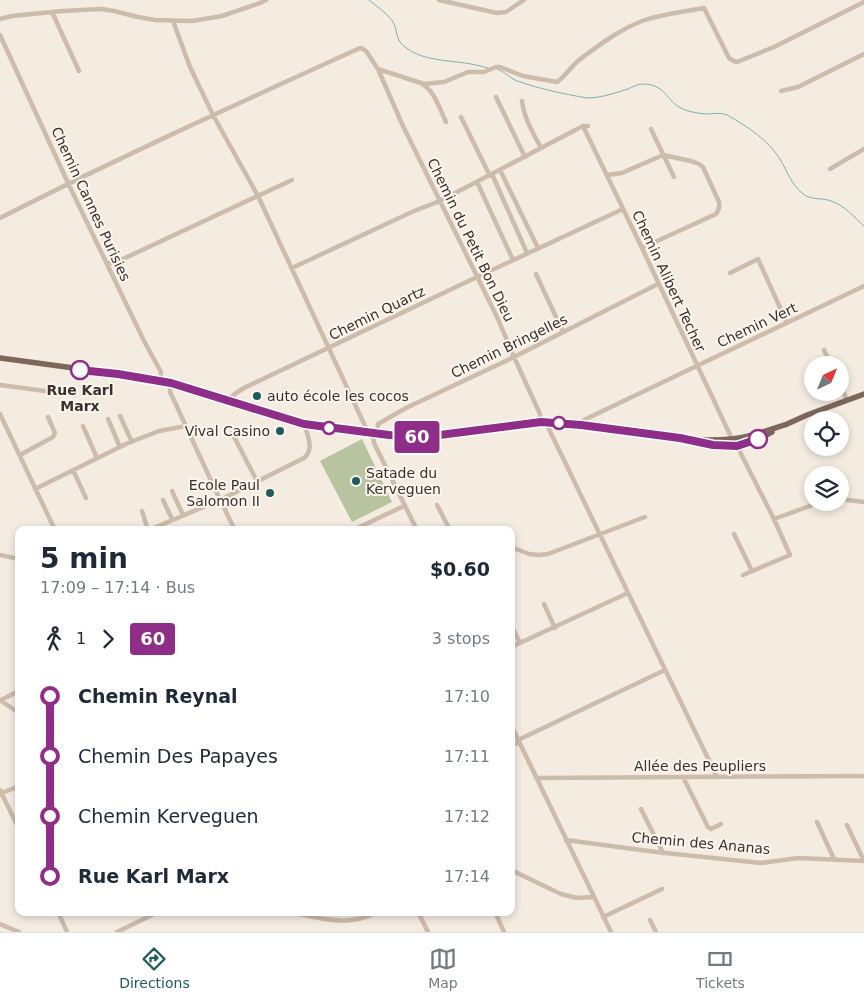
<!DOCTYPE html>
<html lang="en">
<head>
<meta charset="utf-8">
<style>
  :root { --surface:#fff; --page:#f6f6f7; --text:#1f2937; --muted:#747a83; --line:#e0e1e3; --accent:#1f5a5e }
  body { margin:0; font-family:"DejaVu Sans",sans-serif; background:var(--page); color:var(--text); height:100vh; display:flex; flex-direction:column; font-size:19px; white-space:nowrap }
  * { box-sizing:border-box; margin:0 }
  p { font-size:16px; color:var(--muted) }
  .icon { flex:none; width:28px; height:28px; fill:none; stroke:currentColor; stroke-width:2; stroke-linecap:round; stroke-linejoin:round }
  .map { position:relative; flex:1; overflow:hidden }
  .drawer { position:absolute; left:15px; top:526px; width:500px; height:390px; display:flex; flex-direction:column; background:var(--surface); border-radius:10px; box-shadow:0 2px 8px #0003 }
  .drawer>* { flex:none }
  .badge { padding:0 10px; border-radius:4px; font-size:18px; line-height:32px }
  .needle { width:32px; rotate:43deg }
  .buttons { position:absolute; left:804px; top:356px; display:grid; gap:10px }
  .buttons a { display:grid; place-items:center; width:45px; height:45px; border-radius:50%; background:var(--surface); box-shadow:0 2px 8px #0003; font-size:25px }
  .map>.badge { position:absolute; translate:-50% -50%; box-shadow:0 0 0 2px #fff }
  .legs { display:flex; align-items:center; gap:8px; height:55px; padding:0 25px; font-size:16px }
  .legs p { margin-inline-start:auto }
  .summary { display:flex; align-items:center; justify-content:space-between; height:85px; padding:0 25px }
  h1 { font-size:28px; font-weight:700; line-height:38px }
  ul { padding:0 25px; list-style:none }
  li { display:flex; align-items:center; gap:18px; height:60px; font-size:19px }
  li i { display:grid; place-items:center; width:8px; height:100%; margin:0 6px; background:currentColor }
  li i::after { content:''; width:12px; height:12px; margin:-6px; border:4px solid; border-radius:50%; background:var(--surface) }
  li p { margin-inline-start:auto }
  li:first-child i { background:linear-gradient(#0000 50%,currentColor 0) }
  li:last-child i { background:linear-gradient(currentColor 50%,#0000 0) }
  .menu { display:flex; justify-content:space-around; align-items:center; height:70px; border-top:1px solid var(--line); background:var(--surface); font-size:14px; color:var(--muted) }
  .menu a { display:grid; justify-items:center; gap:2px }
  .menu .current { color:var(--accent) }
  .map>svg:first-child { display:block }
  .green { fill:#b8c4a0 }
  .lines { fill:none; stroke-linecap:round; stroke-linejoin:round }
  .stream { stroke:#7fb0b2; stroke-width:1 }
  .minor { stroke:#cdbbac; stroke-width:4.5 }
  .major { stroke:#7d675c; stroke-width:5.5 }
  .line-1-casing { stroke:#fff; stroke-width:11 }
  .line-1 { stroke:#8f2e88; stroke-width:8 }
  .stop-1-dot { fill:#fff; stroke:#8f2e88; stroke-width:2.5 }
  .poi-dot { fill:#1f5a5e; stroke:#fbf5ee; stroke-width:2 }
  .labels { text-anchor:middle; dominant-baseline:central; stroke-width:4; stroke-linejoin:round; paint-order:stroke }
  .street-label { font-size:14px; fill:#3b302b; stroke:#fbf5ee }
  .stop-label { font-size:14px; font-weight:bold; fill:#3b302b; stroke:#fbf5ee }
  .poi-label { font-size:14px; fill:#3b302b; stroke:#fbf5ee; text-anchor:start }
</style>
</head>
<body>
<div class="map">
<svg width="864" height="932" viewBox="0 0 864 932">
  <rect width="100%" height="100%" fill="#f4ebe1"/>
  <!-- green -->
  <path class="green" d="M362,439L392,502L352,522L320,461Z"/>
  <g class="lines">
    <!-- stream -->
    <path class="stream" d="M369,0C376,6 390,15 394,24C397,30 396,36 400,42C415,60 444,60 465,63C473,64 480,66 488,68
      M497,69C504,71 510,78 517,81C540,89 564,94 587,98C601,98 615,93 628,89C633,87 637,84 642,84C667,84 665,101 683,109C689,112 698,113 705,114C712,114 720,112 727,115C747,126 768,140 780,159C787,171 792,185 802,193C811,201 821,197 831,201C844,205 854,217 864,226"/>
    <!-- minor -->
    <path class="minor" d="M439,0L497,13L506,12L524,0
      M52,12L79,71
      M0,19L12,16L62,11L101,9L114,11L138,17L155,20L192,21L222,16L260,3L266,0
      M173,21L190,67L213,115L258,196L365,426V432
      M0,35L68,183L144,341L161,372L160,381
      M378,69L421,83C435,91 439,108 446,122
      M422,84L444,82L468,72H484L496,67H500L523,76L557,82C565,76 571,67 579,60C599,45 619,30 642,21C662,14 683,12 704,8L729,58L734,61L737,62L774,47L864,2
      M781,91L798,87L864,54
      M496,97L525,157
      M522,101C524,118 533,133 541,148
      M461,117L490,176
      M583,126L642,248L732,439L734,446
      M651,129L674,177
      M830,169L864,149
      M500,170L538,248
      M492,174L527,253
      M607,175L622,173L663,155L691,161L699,164L703,167L719,202C720,207 719,210 716,214L642,248
      M477,182L513,260
      M0,218C118,158 239,103 360,48L363,49L366,51L378,69L403,126L498,319L514,357L540,414L541,422
      M107,264L123,259L292,180
      M292,268L414,211L440,201L583,126H588
      M730,273L758,259L787,323
      M536,274L563,332
      M824,350L831,365
      M171,383L170,392C192,438 212,485 235,530
      M840,384L847,400
      M0,385L75,395
      M227,401L236,393L244,388L477,277L623,209
      M0,414L55,530
      M120,416L132,442
      M108,419L120,447
      M547,422L548,427L717,777
      M581,425V422L586,419L864,286
      M83,426L97,458
      M232,433L257,481
      M373,433L374,443L417,530
      M377,434L378,424L406,408L514,357L658,284
      M737,446L774,519L790,555L743,575
      M20,455L53,437L55,433L48,417
      M73,470L86,498
      M35,489L128,443L159,431L186,426
      M172,491L183,515
      M840,499L864,502
      M163,500L172,519
      M437,505L450,530
      M142,511L148,530
      M774,519L821,502
      M103,529V530
      M149,530L220,500L304,458C315,449 307,435 304,423
      M353,530L404,506
      M734,534L752,571
      M511,547L529,554L539,555L548,554L645,517
      M0,555L19,559
      M544,604L555,628
      M511,625L520,643
      M511,647L628,593
      M0,700L19,713
      M1,700L19,691
      M511,725L611,932
      M518,740L665,670
      M511,746L519,742
      M683,777L708,827L711,829L721,824
      M536,778L864,776
      M0,790L19,829
      M2,793L19,786
      M641,809L663,853
      M817,822L834,859
      M847,825L864,861
      M566,840L656,852L761,863L798,858L864,861
      M511,870L561,894L577,898L594,897
      M58,912L67,932
      M290,912C320,918 348,928 377,912
      M418,912L428,932
      M495,912L504,932
      M603,917L662,889
      M650,920L656,932
      M0,924L19,932
      M117,932L158,912"/>
    <!-- major -->
    <path class="major" d="M0,358L118,374L171,383L304,423L389,435L424,437L525,423C594,418 663,446 732,439C751,437 769,430 787,424
      M785,425L807,415L864,394
      M699,442C731,448 744,447 772,432"/>
  </g>
  <g class="lines">
    <!-- line-1 casing -->
    <g class="line-1-casing">
      <path id="line-1" d="M80,370L118,374L171,383L304,424L389,435L424,437L541,422L581,425L680,438L713,445L737,446L758,439"/>
    </g>
    <!-- line-1 -->
    <use href="#line-1" class="line-1"/>
  </g>
  <!-- markers -->
  <g class="stop-1-dot">
    <circle cx="80" cy="370" r="9"/>
    <circle cx="559" cy="423" r="6"/>
    <circle cx="329" cy="428" r="6"/>
    <circle cx="758" cy="439" r="9"/>
  </g>
  <g class="poi-dot">
    <circle cx="257" cy="396" r="5"/>
    <circle cx="280" cy="431" r="5"/>
    <circle cx="356" cy="481" r="5"/>
    <circle cx="270" cy="493" r="5"/>
  </g>
  <g class="labels">
    <!-- street labels -->
    <g class="street-label">
      <text transform="translate(91 204) rotate(65)">Chemin Cannes Purisies</text>
      <text transform="translate(471 240) rotate(64)">Chemin du Petit Bon Dieu</text>
      <text transform="translate(669 281) rotate(65)">Chemin Alibert Techer</text>
      <text transform="translate(377 313) rotate(-26)">Chemin Quartz</text>
      <text transform="translate(757 325) rotate(-25)">Chemin Vert</text>
      <text transform="translate(509 346) rotate(-26)">Chemin Bringelles</text>
      <text x="700" y="766">Allée des Peupliers</text>
      <text transform="translate(701 843) rotate(5)">Chemin des Ananas</text>
    </g>
    <!-- stop labels -->
    <g class="stop-label">
      <text x="80" y="390">Rue Karl<tspan x="80" dy="16">Marx</tspan></text>
    </g>
    <!-- poi labels -->
    <g class="poi-label">
      <text x="267" y="396">auto école les cocos</text>
      <text x="270" y="431" text-anchor="end">Vival Casino</text>
      <text x="366" y="473">Satade du<tspan x="366" dy="16">Kerveguen</tspan></text>
      <text x="260" y="485" text-anchor="end">Ecole Paul<tspan x="260" dy="16">Salomon II</tspan></text>
    </g>
  </g>
</svg>
<div class="buttons">
<a><svg class="needle" viewBox="-14 -14 28 28"><path d="M0-13l5 13h-10z" fill="#e53935"/><path d="M0 13l5-13h-10z" fill="#747a83"/></svg></a>
<a><svg class="icon" aria-label="locate" viewBox="0 0 24 24"><circle cx="12" cy="12" r="6"/><path d="M12 2v4M12 18v4M2 12h4M18 12h4"/></svg></a>
<a><svg class="icon" aria-label="layers" viewBox="0 0 24 24"><path d="M12 4l9 5-9 5-9-5zM3 14l9 5 9-5"/></svg></a>
</div>
<b class="badge" style="left:417px;top:437px;background:#8f2e88;color:#fff">60</b>
<section class="drawer">
<div class="summary"><div><h1>5 min</h1><p>17:09 – 17:14 · Bus</p></div><b>$0.60</b></div>
<div class="legs"><svg class="icon" aria-label="walk" viewBox="0 0 24 24"><circle cx="13" cy="4" r="2"/><path d="M13 8l-2 6 4 7M11 14l-3 7M7 12l3-4h3l4 4"/></svg>1<svg class="icon" aria-label="forward" viewBox="0 0 24 24"><path d="M9 5l7 7-7 7"/></svg><b class="badge" style="background:#8f2e88;color:#fff">60</b><p>3 stops</p></div>
<ul>
<li><i style="color:#8f2e88"></i><b>Chemin Reynal</b><p>17:10</p></li>
<li><i style="color:#8f2e88"></i><span>Chemin Des Papayes</span><p>17:11</p></li>
<li><i style="color:#8f2e88"></i><span>Chemin Kerveguen</span><p>17:12</p></li>
<li><i style="color:#8f2e88"></i><b>Rue Karl Marx</b><p>17:14</p></li>
</ul>
</section>
</div>
<nav class="menu">
<a class="current"><svg class="icon" aria-label="directions" viewBox="0 0 24 24"><path d="M12 3l9 9-9 9-9-9zM9 14v-3h6M13 9l2 2-2 2"/></svg>Directions</a>
<a><svg class="icon" aria-label="map" viewBox="0 0 24 24"><path d="M3 6l6-2 6 2 6-2v14l-6 2-6-2-6 2zM9 4v14M15 6v14"/></svg>Map</a>
<a><svg class="icon" aria-label="tickets" viewBox="0 0 24 24"><path d="M3 7h18v10H3zM15 7v10"/></svg>Tickets</a>
</nav>
</body>
</html>
